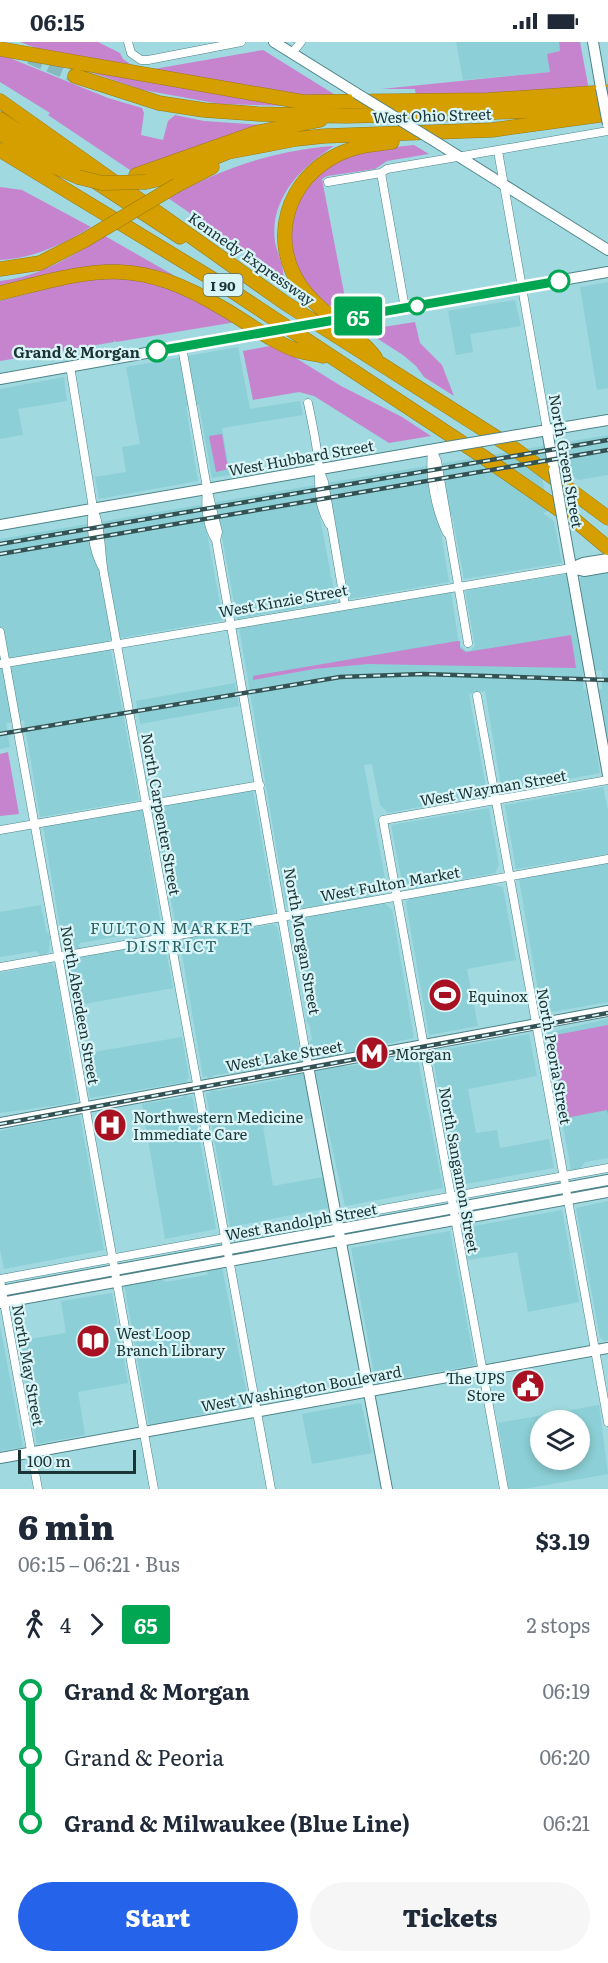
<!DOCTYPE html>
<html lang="en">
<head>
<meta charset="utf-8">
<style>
  :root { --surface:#fff; --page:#f6f6f7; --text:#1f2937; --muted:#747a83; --accent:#2563eb }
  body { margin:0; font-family:Literata,serif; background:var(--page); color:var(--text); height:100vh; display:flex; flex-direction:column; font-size:22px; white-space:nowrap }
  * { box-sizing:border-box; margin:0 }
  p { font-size:20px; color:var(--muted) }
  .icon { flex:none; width:33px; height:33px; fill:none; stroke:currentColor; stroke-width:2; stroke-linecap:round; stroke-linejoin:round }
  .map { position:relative; height:1447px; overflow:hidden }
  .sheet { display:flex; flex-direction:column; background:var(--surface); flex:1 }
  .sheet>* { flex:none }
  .badge { padding:0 12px; border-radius:4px; font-size:21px; line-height:39px }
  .tools { position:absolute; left:530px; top:1368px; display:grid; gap:12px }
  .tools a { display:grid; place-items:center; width:60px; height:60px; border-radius:50%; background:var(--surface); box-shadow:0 3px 9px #0003; font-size:30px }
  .scale { position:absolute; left:18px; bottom:15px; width:118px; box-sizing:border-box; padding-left:6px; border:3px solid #1c3335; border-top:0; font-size:16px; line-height:21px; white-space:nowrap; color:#1c3335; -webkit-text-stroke:4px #d9f5f7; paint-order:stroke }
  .map>.badge { position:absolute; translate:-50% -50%; box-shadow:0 0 0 3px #fff }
  .legs { display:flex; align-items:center; gap:9px; height:66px; padding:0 18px; font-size:20px }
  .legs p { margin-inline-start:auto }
  .headline { display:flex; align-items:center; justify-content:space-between; height:102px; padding:0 18px }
  h1 { font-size:33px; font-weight:800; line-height:45px }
  .action { display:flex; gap:12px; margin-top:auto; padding:12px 18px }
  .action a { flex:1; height:69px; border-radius:36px; background:var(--accent); color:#fff; font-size:24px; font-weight:800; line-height:69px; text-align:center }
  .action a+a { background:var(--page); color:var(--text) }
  ul { padding:0 18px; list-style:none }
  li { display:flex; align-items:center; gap:21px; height:66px; font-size:22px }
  li i { display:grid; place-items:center; width:9px; height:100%; margin:0 8px; background:currentColor }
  li i::after { content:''; width:15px; height:15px; margin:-8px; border:4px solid; border-radius:50%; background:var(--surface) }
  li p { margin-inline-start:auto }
  li:first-child i { background:linear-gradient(#0000 50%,currentColor 0) }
  li:last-child i { background:linear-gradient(currentColor 50%,#0000 0) }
  .status { display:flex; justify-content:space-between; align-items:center; height:42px; padding:0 30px; background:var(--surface); direction:ltr }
  .status svg { height:16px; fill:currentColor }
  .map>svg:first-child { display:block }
  .built { fill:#8ccfd6; fill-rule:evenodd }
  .green { fill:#c784ce }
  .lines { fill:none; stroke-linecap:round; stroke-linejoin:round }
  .highway-tunnel { stroke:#86b8bd; stroke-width:14; stroke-dasharray:14 7; stroke-linecap:butt }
  .street-casing { stroke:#4d8489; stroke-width:9 }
  .secondary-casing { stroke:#4d8489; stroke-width:12 }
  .highway-casing { stroke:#957913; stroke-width:15 }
  .street { stroke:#fff; stroke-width:8 }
  .secondary { stroke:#fff; stroke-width:10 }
  .highway { stroke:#d69f00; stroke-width:14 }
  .rail-casing { stroke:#345153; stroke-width:4.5 }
  .rail { stroke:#d9f5f7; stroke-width:2; stroke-dasharray:7; stroke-linecap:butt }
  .secondary-bridge-casing { stroke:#4d8489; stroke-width:12; stroke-linecap:butt }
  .highway-bridge-casing { stroke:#957913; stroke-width:15; stroke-linecap:butt }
  .secondary-bridge { stroke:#fff; stroke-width:10 }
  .highway-bridge { stroke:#d69f00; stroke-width:14 }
  .line-1-casing { stroke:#fff; stroke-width:14 }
  .line-1 { stroke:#00a651; stroke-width:9 }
  .stop-1-dot { fill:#fff; stroke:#00a651; stroke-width:3 }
  .labels { text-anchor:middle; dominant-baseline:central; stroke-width:4.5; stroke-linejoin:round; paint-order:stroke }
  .shield { fill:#d9f5f7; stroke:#556d6f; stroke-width:1.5 }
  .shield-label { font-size:14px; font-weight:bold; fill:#1c3335 }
  .street-label { font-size:15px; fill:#1c3335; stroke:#d9f5f7 }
  .stop-label { font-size:15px; font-weight:bold; fill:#1c3335; stroke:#d9f5f7; text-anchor:end }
  .poi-label { font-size:15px; fill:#1c3335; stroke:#d9f5f7; text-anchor:start }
  .neighbourhood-label { font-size:16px; letter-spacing:1.5px; fill:#296166; stroke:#d9f5f7 }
</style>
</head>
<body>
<div class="status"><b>06:15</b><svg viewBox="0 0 49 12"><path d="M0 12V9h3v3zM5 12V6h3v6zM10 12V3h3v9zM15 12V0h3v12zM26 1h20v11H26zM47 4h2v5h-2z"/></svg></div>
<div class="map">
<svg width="608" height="1447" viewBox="0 0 608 1447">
  <rect width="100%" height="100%" fill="#a0d9df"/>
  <!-- built -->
  <path class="built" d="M456,0H559L560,9L551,30L463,38Z
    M608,240V346L597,348L580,245Z
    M515,258L521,284L470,292L473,310L456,313L448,269Z
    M238,305L250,367L300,359L303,373L222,386L230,433L212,436L199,363L186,365L198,439L99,457L95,435L126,430L122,405L140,402L126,325Z
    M64,335L67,359L18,367L23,393L0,397V347Z
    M608,393V433L578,438L569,430L542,435L548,469L543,471L554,479L562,521L464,537L452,473L438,471L449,540L350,557L332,468L319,470L336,560L237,577L221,489L207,491L223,578L109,598L139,758L40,775L24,678L6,681L10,705L0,707V497Z
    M608,530V696L599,648L602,647V629L594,628L580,538L581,534Z
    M567,532L584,625L583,647L586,648L600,731L502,750L485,649L469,652L487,752L388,771L380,763L372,722L364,723L387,847L370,855L307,866L289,867L286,862L239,585L451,549L459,603L466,609H470L475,604L465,549Z
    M235,641L239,664L140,682L136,659Z
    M603,745L608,769V812L516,827L505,763Z
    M253,747L274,870L270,874L180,888L175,880L154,764Z
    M489,766L499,823L495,831L414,847L403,845L391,783Z
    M142,767L162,889L150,894L144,890L80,901L78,904L83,907H66L63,903L43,784Z
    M608,821V960L542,972L519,837Z
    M489,842L503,845L516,918L467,927L478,984L429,993L406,861L410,856Z
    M384,860L392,868L414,996L313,1018L309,1002L312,997L309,982L306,979L308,975L291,878Z
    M41,863L46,889L50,894L49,910L42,914L36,909L0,915V870Z
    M274,882L278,887L302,1020L215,1033L208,1037L207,1034L203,1035L180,900L185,896Z
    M161,901L165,903L173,946L73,964L67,917Z
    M51,921L56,928L77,1058L72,1061L0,1071V931Z
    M608,977V1116L585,1120L579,1128L573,1129L571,1128L546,991Z
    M529,992L537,1034L468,1047L476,1091L497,1088L500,1106L549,1097L554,1126L455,1144L432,1010Z
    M182,995L189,1035L186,1040L90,1056L82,1012Z
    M417,1013L443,1146L345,1164L315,1028L344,1022L345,1025Z
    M304,1030L312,1076L263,1085L273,1144L323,1135L328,1166L230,1185L206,1051H210V1048L218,1049L284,1037L286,1033Z
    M187,1052L188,1055L192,1054L216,1187L165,1197L142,1062L181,1056Z
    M74,1073L80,1074L104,1208L4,1227L0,1207V1089Z
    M608,1159V1298L604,1299L600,1295L576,1166Z
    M562,1168L579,1260L528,1270L517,1210L468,1218L463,1186Z
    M450,1189L475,1323L376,1341L351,1206Z
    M222,1225L249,1363L149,1383L124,1242L162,1238L166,1240L207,1233L208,1231L204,1227Z
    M112,1251L128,1341L78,1350L85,1393L37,1402L18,1299L66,1291L61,1259Z
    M0,1284L23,1405L0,1409Z
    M361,1361L372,1411L312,1422L302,1372Z
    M599,1363L608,1432L524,1447H509L498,1381ZM540,1378H579V1418H540Z"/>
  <!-- green -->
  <path class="green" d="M20,0H98L120,11L123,17L133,24L154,27L263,8L337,54C266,54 196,37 127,24C92,18 53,14 20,0Z
    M559,0H580L589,48L528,52L416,53L415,47H381L550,30L547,12L560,9Z
    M0,12L108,56L142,66L144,71L141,93L163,98L168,79L175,73L204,79L264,83C218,94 176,120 130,128L48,73L50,71L0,40Z
    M78,26L250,58L319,65L220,62L143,48Z
    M414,103L429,112L387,119L375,127L327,134L322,137L346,261L327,264L310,250L293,226L288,182L303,145L336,117L376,107Z
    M334,104C301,125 269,157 275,200C277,210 285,228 283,235L168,156C220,127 274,108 334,104Z
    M0,145L22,148L91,185C62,203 34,216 0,218Z
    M105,194L175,234C112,212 62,230 0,245V239C40,235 71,214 105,194Z
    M117,235C165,239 196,257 236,280L116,300L114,298V300L0,319V259L69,241Z
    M415,280L420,301L442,323L454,354L424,335L416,324L403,313L364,288Z
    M275,303L341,344L402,375L431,394L389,401L314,354L299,350L253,358L243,309Z
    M222,392L228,427L216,430L209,394Z
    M571,593L576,626L368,622L314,627L253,638V634L457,599H460V606L466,610Z
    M8,710L19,772L0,774V712Z
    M608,983V1072L607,1068L566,1076L550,994Z"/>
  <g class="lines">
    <!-- highway-tunnel -->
    <path class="highway-tunnel" d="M30,15L75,34"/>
    <!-- street casing -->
    <g class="street-casing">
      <path id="street" d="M128,0L131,11L141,18H148L241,0
        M292,11L301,0
        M498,109L547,388
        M381,131L405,266
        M328,140L381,131L387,127L608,89
        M182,305L207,446L218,490L216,498L308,1024
        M70,324L93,466C102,488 100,509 104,532L271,1447
        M308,361C312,380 316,398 318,417C321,442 315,457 329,482
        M432,408L437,419L468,601
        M432,410C429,434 436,469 447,491
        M319,427L324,440L345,563
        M207,448C205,464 207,485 216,498
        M93,467C90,486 93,508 102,525
        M0,590L154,1447
        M0,622L571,526
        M477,654L608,1380
        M0,788L260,743
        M0,925L608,817
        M0,1237L608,1126
        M0,1238L38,1447
        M504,1447L383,778L608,738"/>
    </g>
    <!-- secondary casing -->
    <g class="secondary-casing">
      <path id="secondary" d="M274,0L356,51
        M593,0L601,46
        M439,102L608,208
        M364,273L608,230
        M0,337L236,295
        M547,388L554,428
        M518,393L608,378
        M0,483L447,405
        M564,486L608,733
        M571,526L583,521L608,517
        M571,526L584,529L608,525
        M308,1024L387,1447
        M0,1081L608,969
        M0,1249L608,1138
        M0,1261L608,1150
        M0,1416L608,1306"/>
    </g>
    <!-- highway casing -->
    <g class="highway-casing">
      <path id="highway" d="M0,7L303,60L488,58L608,50
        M75,34L159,61L204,68L258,72L346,74L472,71L526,69L594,61
        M0,59L285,261L516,408L608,476
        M0,77L180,195
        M0,91L42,119L78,135
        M0,108L229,247L482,414L577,480L608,506
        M136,133L255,91L320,78
        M146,140L164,136L228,110L296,97L324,94L492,88L608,72
        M177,143L212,125
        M0,227L40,221L85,198
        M0,251C97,227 134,213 224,267C245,279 274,301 296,308C305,311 315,312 323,314
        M375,315C354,288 322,273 302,246C268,199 286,137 339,112C356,104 374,102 392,100"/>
    </g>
    <!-- street -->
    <use href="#street" class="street"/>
    <!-- secondary -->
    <use href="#secondary" class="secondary"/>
    <!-- highway -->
    <use href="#highway" class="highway"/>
    <!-- rail casing -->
    <g class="rail-casing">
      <path id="rail" d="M0,502L608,398
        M0,512L608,408
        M0,692L340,635L423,632L608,638
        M0,1082L608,971"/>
    </g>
    <!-- rail -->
    <use href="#rail" class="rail"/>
    <!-- secondary-bridge casing -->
    <g class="secondary-bridge-casing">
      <path id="secondary-bridge" d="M601,46L608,82
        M356,51L439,102
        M236,295L364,273
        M447,405L518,393
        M554,428L564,486"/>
    </g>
    <!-- highway-bridge casing -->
    <g class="highway-bridge-casing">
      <path id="highway-bridge" d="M78,135L102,141L146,140
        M85,198L177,143"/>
    </g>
    <!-- secondary-bridge -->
    <use href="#secondary-bridge" class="secondary-bridge"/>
    <!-- highway-bridge -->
    <use href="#highway-bridge" class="highway-bridge"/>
  </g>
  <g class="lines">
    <!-- line-1 casing -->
    <g class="line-1-casing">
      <path id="line-1" d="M157,309L559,239"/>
    </g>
    <!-- line-1 -->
    <use href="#line-1" class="line-1"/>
  </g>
  <!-- icons -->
  <defs>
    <g id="stadium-disc" transform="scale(1.725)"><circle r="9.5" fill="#a81122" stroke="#d9f5f7"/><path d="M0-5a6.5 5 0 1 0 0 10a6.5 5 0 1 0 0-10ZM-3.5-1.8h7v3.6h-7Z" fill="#fff"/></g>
    <g id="metro-disc" transform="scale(1.725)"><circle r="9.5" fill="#a81122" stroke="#d9f5f7"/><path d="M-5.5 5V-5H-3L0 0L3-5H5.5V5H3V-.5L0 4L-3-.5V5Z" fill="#fff"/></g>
    <g id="hospital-disc" transform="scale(1.725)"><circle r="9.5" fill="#a81122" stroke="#d9f5f7"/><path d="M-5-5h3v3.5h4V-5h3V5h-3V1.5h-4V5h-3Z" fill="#fff"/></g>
    <g id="library-disc" transform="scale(1.725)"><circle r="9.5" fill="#a81122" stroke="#d9f5f7"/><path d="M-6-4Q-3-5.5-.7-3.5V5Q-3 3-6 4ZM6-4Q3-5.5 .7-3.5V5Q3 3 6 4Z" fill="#fff"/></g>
    <g id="civic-disc" transform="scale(1.725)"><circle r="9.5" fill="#a81122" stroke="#d9f5f7"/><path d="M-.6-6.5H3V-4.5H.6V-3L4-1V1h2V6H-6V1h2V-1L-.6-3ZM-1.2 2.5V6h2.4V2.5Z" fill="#fff"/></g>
  </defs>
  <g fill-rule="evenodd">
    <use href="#stadium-disc" x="445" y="953"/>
    <use href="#metro-disc" x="372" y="1011"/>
    <use href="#hospital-disc" x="110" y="1083"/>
    <use href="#library-disc" x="93" y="1299"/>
    <use href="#civic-disc" x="528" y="1344"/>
  </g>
  <!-- markers -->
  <g class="stop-1-dot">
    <circle cx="559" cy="239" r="10"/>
    <circle cx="417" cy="264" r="8"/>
    <circle cx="157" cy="309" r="10"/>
  </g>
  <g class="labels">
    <!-- shield labels -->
    <rect class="shield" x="203.5" y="232" width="39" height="22" rx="4.5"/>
    <g class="shield-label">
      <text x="223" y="243">I 90</text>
    </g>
    <!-- street labels -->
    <g class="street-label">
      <text transform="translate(432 73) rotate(-2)">West Ohio Street</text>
      <text transform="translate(252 216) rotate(35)">Kennedy Expressway</text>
      <text transform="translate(301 415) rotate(-10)">West Hubbard Street</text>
      <text transform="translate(567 419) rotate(80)">North Green Street</text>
      <text transform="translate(283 558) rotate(-10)">West Kinzie Street</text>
      <text transform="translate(493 745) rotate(-10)">West Wayman Street</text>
      <text transform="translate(162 772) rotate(80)">North Carpenter Street</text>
      <text transform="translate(390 841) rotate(-10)">West Fulton Market</text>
      <text transform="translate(303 899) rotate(80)">North Morgan Street</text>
      <text transform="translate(81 963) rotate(80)">North Aberdeen Street</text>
      <text transform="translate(284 1013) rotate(-10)">West Lake Street</text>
      <text transform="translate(555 1014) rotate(80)">North Peoria Street</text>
      <text transform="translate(460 1128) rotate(80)">North Sangamon Street</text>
      <text transform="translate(301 1179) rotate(-10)">West Randolph Street</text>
      <text transform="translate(29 1323) rotate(80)">North May Street</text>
      <text transform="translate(301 1346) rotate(-10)">West Washington Boulevard</text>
    </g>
    <!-- stop labels -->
    <g class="stop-label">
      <text x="140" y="309">Grand &amp; Morgan</text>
    </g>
    <!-- poi labels -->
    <g class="poi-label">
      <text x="468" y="953">Equinox</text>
      <text x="395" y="1011">Morgan</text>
      <text x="133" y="1074">Northwestern Medicine<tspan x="133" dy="17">Immediate Care</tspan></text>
      <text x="116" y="1290">West Loop<tspan x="116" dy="17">Branch Library</tspan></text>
      <text x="505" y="1335" text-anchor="end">The UPS<tspan x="505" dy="17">Store</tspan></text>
    </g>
    <!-- neighbourhood labels -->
    <g class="neighbourhood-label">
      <text x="172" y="885">FULTON MARKET<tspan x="172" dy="18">DISTRICT</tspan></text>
    </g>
  </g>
</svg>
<div class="tools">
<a><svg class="icon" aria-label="layers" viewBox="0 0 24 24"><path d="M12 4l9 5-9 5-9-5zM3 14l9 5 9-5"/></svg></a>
</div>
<div class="scale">100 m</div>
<b class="badge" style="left:358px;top:274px;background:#00a651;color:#fff">65</b>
</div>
<section class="sheet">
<div class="headline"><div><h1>6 min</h1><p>06:15 – 06:21 · Bus</p></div><b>$3.19</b></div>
<div class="legs"><svg class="icon" aria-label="walk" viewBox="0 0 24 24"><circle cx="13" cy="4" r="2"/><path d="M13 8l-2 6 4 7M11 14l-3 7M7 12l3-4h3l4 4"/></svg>4<svg class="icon" aria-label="forward" viewBox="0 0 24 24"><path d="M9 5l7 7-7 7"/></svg><b class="badge" style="background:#00a651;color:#fff">65</b><p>2 stops</p></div>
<ul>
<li><i style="color:#00a651"></i><b>Grand &amp; Morgan</b><p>06:19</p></li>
<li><i style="color:#00a651"></i><span>Grand &amp; Peoria</span><p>06:20</p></li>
<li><i style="color:#00a651"></i><b>Grand &amp; Milwaukee (Blue Line)</b><p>06:21</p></li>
</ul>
<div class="action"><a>Start</a><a>Tickets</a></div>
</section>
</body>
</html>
